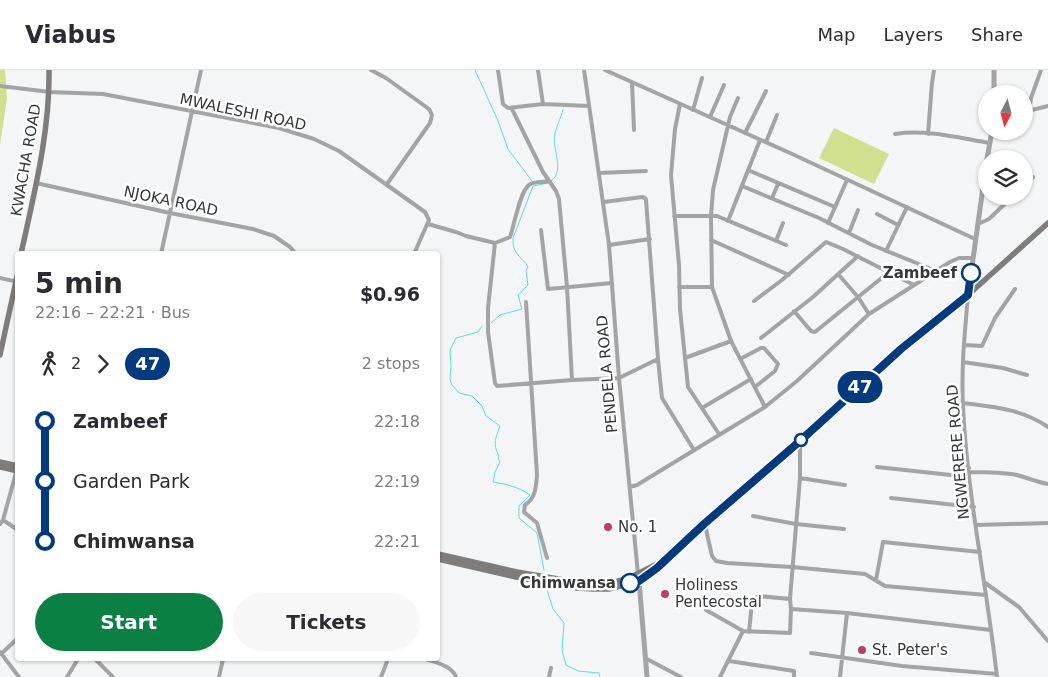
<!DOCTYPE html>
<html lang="en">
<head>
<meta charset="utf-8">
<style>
  :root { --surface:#fff; --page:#f7f7f7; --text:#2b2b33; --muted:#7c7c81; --line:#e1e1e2; --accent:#0b8043 }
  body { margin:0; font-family:"DejaVu Sans",sans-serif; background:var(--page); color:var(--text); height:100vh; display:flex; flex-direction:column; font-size:19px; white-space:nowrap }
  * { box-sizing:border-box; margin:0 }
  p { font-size:16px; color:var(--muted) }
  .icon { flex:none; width:28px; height:28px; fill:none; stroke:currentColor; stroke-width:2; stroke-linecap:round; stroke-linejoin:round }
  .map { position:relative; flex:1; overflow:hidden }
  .side { position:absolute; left:15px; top:181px; width:425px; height:410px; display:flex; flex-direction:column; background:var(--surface); border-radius:5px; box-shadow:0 1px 4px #0004 }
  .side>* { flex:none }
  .badge { padding:0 10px; border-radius:16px; font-size:18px; line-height:32px }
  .needle { width:32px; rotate:186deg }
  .tools { position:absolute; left:978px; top:15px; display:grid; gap:10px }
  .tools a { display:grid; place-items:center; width:55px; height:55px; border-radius:50%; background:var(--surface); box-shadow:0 1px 4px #0004; font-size:25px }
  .map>.badge { position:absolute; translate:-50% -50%; box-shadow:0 0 0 2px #fff }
  .legs { display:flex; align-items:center; gap:8px; height:55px; padding:0 20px; font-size:16px }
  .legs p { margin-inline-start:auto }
  .headline { display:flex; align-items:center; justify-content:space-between; height:85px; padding:0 20px }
  h1 { font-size:28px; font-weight:600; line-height:38px }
  .cta { display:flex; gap:10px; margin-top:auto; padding:10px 20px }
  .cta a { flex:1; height:58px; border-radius:30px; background:var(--accent); color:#fff; font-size:20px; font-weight:600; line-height:58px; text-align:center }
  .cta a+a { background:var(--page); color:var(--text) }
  ul { padding:0 20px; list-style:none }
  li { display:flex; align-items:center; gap:18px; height:60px; font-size:19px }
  li i { display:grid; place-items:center; width:8px; height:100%; margin:0 6px; background:currentColor }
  li i::after { content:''; width:12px; height:12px; margin:-6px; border:4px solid; border-radius:50%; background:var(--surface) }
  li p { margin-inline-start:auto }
  li:first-child i { background:linear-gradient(#0000 50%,currentColor 0) }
  li:last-child i { background:linear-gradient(currentColor 50%,#0000 0) }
  header { display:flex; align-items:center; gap:30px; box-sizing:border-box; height:70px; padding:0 25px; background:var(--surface); border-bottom:1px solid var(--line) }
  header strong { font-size:24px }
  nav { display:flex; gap:28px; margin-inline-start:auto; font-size:18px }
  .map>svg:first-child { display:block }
  .green { fill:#d1e08e }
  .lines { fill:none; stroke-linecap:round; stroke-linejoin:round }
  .stream { stroke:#56dfe9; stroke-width:1 }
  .minor { stroke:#a5a4a4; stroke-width:4 }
  .tertiary { stroke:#a5a4a4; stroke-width:5 }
  .secondary { stroke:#7f7d7c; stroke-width:5.5 }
  .line-1-casing { stroke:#fff; stroke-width:11 }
  .line-1 { stroke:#003b80; stroke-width:8 }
  .stop-1-dot { fill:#fff; stroke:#003b80; stroke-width:2.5 }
  .poi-dot { fill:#c4396d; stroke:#fff; stroke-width:2 }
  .labels { text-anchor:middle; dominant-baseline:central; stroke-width:5; stroke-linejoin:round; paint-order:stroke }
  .street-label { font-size:15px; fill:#363738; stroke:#fff }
  .stop-label { font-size:15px; font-weight:bold; fill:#363738; stroke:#fff; text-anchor:end }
  .poi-label { font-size:15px; fill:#363738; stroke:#fff; text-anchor:start }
</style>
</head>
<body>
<header>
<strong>Viabus</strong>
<nav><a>Map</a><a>Layers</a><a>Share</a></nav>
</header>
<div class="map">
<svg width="1048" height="607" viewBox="0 0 1048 607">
  <rect width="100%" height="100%" fill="#f4f5f7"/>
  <!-- green -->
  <path class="green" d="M0,0H5L7,28L0,75Z
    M834,58L889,84L874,114L819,88Z"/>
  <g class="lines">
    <!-- stream -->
    <path class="stream" d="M475,0L498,51L508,79L532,111
      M551,111C566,101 551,78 555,63C557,55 561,48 563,40
      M491,253L500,245L522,239L518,225L528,215L526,201L528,197C522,186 512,185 513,168L533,116L548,113
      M482,256L478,262L456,268L450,280L451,296L450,309L452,315L459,323L472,326L482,336L486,346L500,356C496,367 492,374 499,386L498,388L500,392L495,402L493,412C506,414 519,417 530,425L519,436V448L537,463L544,500
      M546,517L553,539L564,553L562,580L566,595L578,601L599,603L600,607"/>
    <!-- minor -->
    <path class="minor" d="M371,0L386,8L429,39L432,45L430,53L387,114
      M498,0L503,34L508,38L543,34L589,36
      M538,0L543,34
      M584,0L609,175L619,308L638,504
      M605,0L790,83L975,169
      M632,12L634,60
      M0,16L50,22L103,24L279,58L314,69L339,81L425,142L429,150L414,184
      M738,28L730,47L713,120L711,146L712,217L731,271L765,337
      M680,34L675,59L671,105L679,195L680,239L688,317L719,364
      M512,39L543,102L556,121L559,129L567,217L572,310
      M693,40L702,8
      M1029,41L1031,28L1041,0
      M1024,42L1048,36
      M710,47L724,15
      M745,63L766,21
      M895,64C926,59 959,68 990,73
      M928,64L932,13L934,0
      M766,72L777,45
      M748,100L835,137
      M599,103L646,101
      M36,113L170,143L253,159L274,166L290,177L296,184
      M742,116L819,148L872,175L936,201
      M1024,116L1033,107
      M772,128L778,114
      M877,144L898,155
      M674,146H717L786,175
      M728,151L760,70
      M828,153L847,110
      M428,154L456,162L466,166L495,173L510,167C514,156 520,121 529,115C534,111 543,113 549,111
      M978,154L989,149L1013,126
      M541,160L548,219L612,213
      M849,163L858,140
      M711,170L789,205
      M776,171L783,153
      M495,173L488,238V262L495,313L497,316L572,310L619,308L658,289L646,130L645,128L642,127L604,132
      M609,175L650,169
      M886,181L907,137
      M161,184L201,0
      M838,204L858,227L869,244
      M0,208L18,212
      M679,217H712
      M968,225C965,261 961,298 963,335C967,426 987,516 997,607
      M754,231L782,210L826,172L843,179L914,215
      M526,232L537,405C536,416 536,428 525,435L524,442L537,453L547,488
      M794,241L811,261L815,262L889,202
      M761,268L813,227L858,186
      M964,275L982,276L995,248L1015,219
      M685,288L731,271
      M658,289L662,328L694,380
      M740,289L761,278H764L778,294L775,301L755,317
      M963,292L1003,298L1027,305
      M963,333C994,337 1022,339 1048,357
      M702,338L751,309
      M877,397L951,405L969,398
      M969,402C985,402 1002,402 1017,405C1028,408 1037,412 1048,414
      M800,408L845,415
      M630,417L637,415L765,337L797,311L869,244L950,192L959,188H972
      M891,428L974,437
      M753,446L796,454L844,459
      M3,450L18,460
      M0,454L3,450L17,399
      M705,455L712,486L716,491L727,493L792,497L865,504L885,516L986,525
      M977,455L1048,453
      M876,510L883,472L980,482
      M984,512L1019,537L1048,571
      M790,529L791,539L847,543L991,560
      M706,540L743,561
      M749,562L752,532L758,526L790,529L800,408V371
      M0,582L19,607
      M811,583L902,596L997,604
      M1,584L18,568
      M645,588L681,607
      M95,589L113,607
      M426,589C437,593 452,596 456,607
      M729,591L794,601V607
      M67,607L78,589
      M219,607L223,589
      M381,607L388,589
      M549,607L551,598
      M720,607L743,561L790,563L791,539
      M840,607L847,543"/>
    <!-- tertiary -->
    <path class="tertiary" d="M994,0V24
      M987,89L992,61
      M968,225L986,96
      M639,511L647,607"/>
    <!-- secondary -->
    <path class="secondary" d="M21,184C34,124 50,62 49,0
      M0,285L18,202
      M0,392L18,396
      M0,397L18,401
      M438,484L517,502L594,515L608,514L629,508L659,493
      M438,489L516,507L577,518L594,519H609L639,511L657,498L901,279L968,225L1048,153"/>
  </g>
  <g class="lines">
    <!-- line-1 casing -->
    <g class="line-1-casing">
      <path id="line-1" d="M630,513L639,511L657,498L704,454L800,371L901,279L968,225L971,203"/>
    </g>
    <!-- line-1 -->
    <use href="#line-1" class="line-1"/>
  </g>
  <!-- markers -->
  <g class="stop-1-dot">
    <circle cx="971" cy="203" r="9"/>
    <circle cx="801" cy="370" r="6"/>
    <circle cx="630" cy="513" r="9"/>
  </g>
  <g class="poi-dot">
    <circle cx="608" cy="457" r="5"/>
    <circle cx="665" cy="524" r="5"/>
    <circle cx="862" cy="580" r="5"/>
  </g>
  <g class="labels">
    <!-- street labels -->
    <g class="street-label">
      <text transform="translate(243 42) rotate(12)">MWALESHI ROAD</text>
      <text transform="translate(26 90) rotate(-80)">KWACHA ROAD</text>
      <text transform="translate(171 131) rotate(12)">NJOKA ROAD</text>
      <text transform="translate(607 304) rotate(-95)">PENDELA ROAD</text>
      <text transform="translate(958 382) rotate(-95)">NGWERERE ROAD</text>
    </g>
    <!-- stop labels -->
    <g class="stop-label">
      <text x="957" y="203">Zambeef</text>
      <text x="616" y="513">Chimwansa</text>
    </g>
    <!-- poi labels -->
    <g class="poi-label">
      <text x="618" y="457">No. 1</text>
      <text x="675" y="515">Holiness<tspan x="675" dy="17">Pentecostal</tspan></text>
      <text x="872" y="580">St. Peter's</text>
    </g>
  </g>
</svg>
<div class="tools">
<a><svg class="needle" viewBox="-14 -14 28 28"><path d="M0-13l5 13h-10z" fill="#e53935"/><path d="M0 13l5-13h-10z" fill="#7c7c81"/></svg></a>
<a><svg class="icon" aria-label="layers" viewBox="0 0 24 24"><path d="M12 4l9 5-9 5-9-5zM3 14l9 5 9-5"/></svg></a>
</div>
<b class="badge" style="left:860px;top:317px;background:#003b80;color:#fff">47</b>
<section class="side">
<div class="headline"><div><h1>5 min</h1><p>22:16 – 22:21 · Bus</p></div><b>$0.96</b></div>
<div class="legs"><svg class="icon" aria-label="walk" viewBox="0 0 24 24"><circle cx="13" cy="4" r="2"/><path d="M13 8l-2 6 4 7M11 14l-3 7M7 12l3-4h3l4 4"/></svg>2<svg class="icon" aria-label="forward" viewBox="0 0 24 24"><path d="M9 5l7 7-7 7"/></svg><b class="badge" style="background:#003b80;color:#fff">47</b><p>2 stops</p></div>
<ul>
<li><i style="color:#003b80"></i><b>Zambeef</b><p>22:18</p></li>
<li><i style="color:#003b80"></i><span>Garden Park</span><p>22:19</p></li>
<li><i style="color:#003b80"></i><b>Chimwansa</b><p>22:21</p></li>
</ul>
<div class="cta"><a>Start</a><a>Tickets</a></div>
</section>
</div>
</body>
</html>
